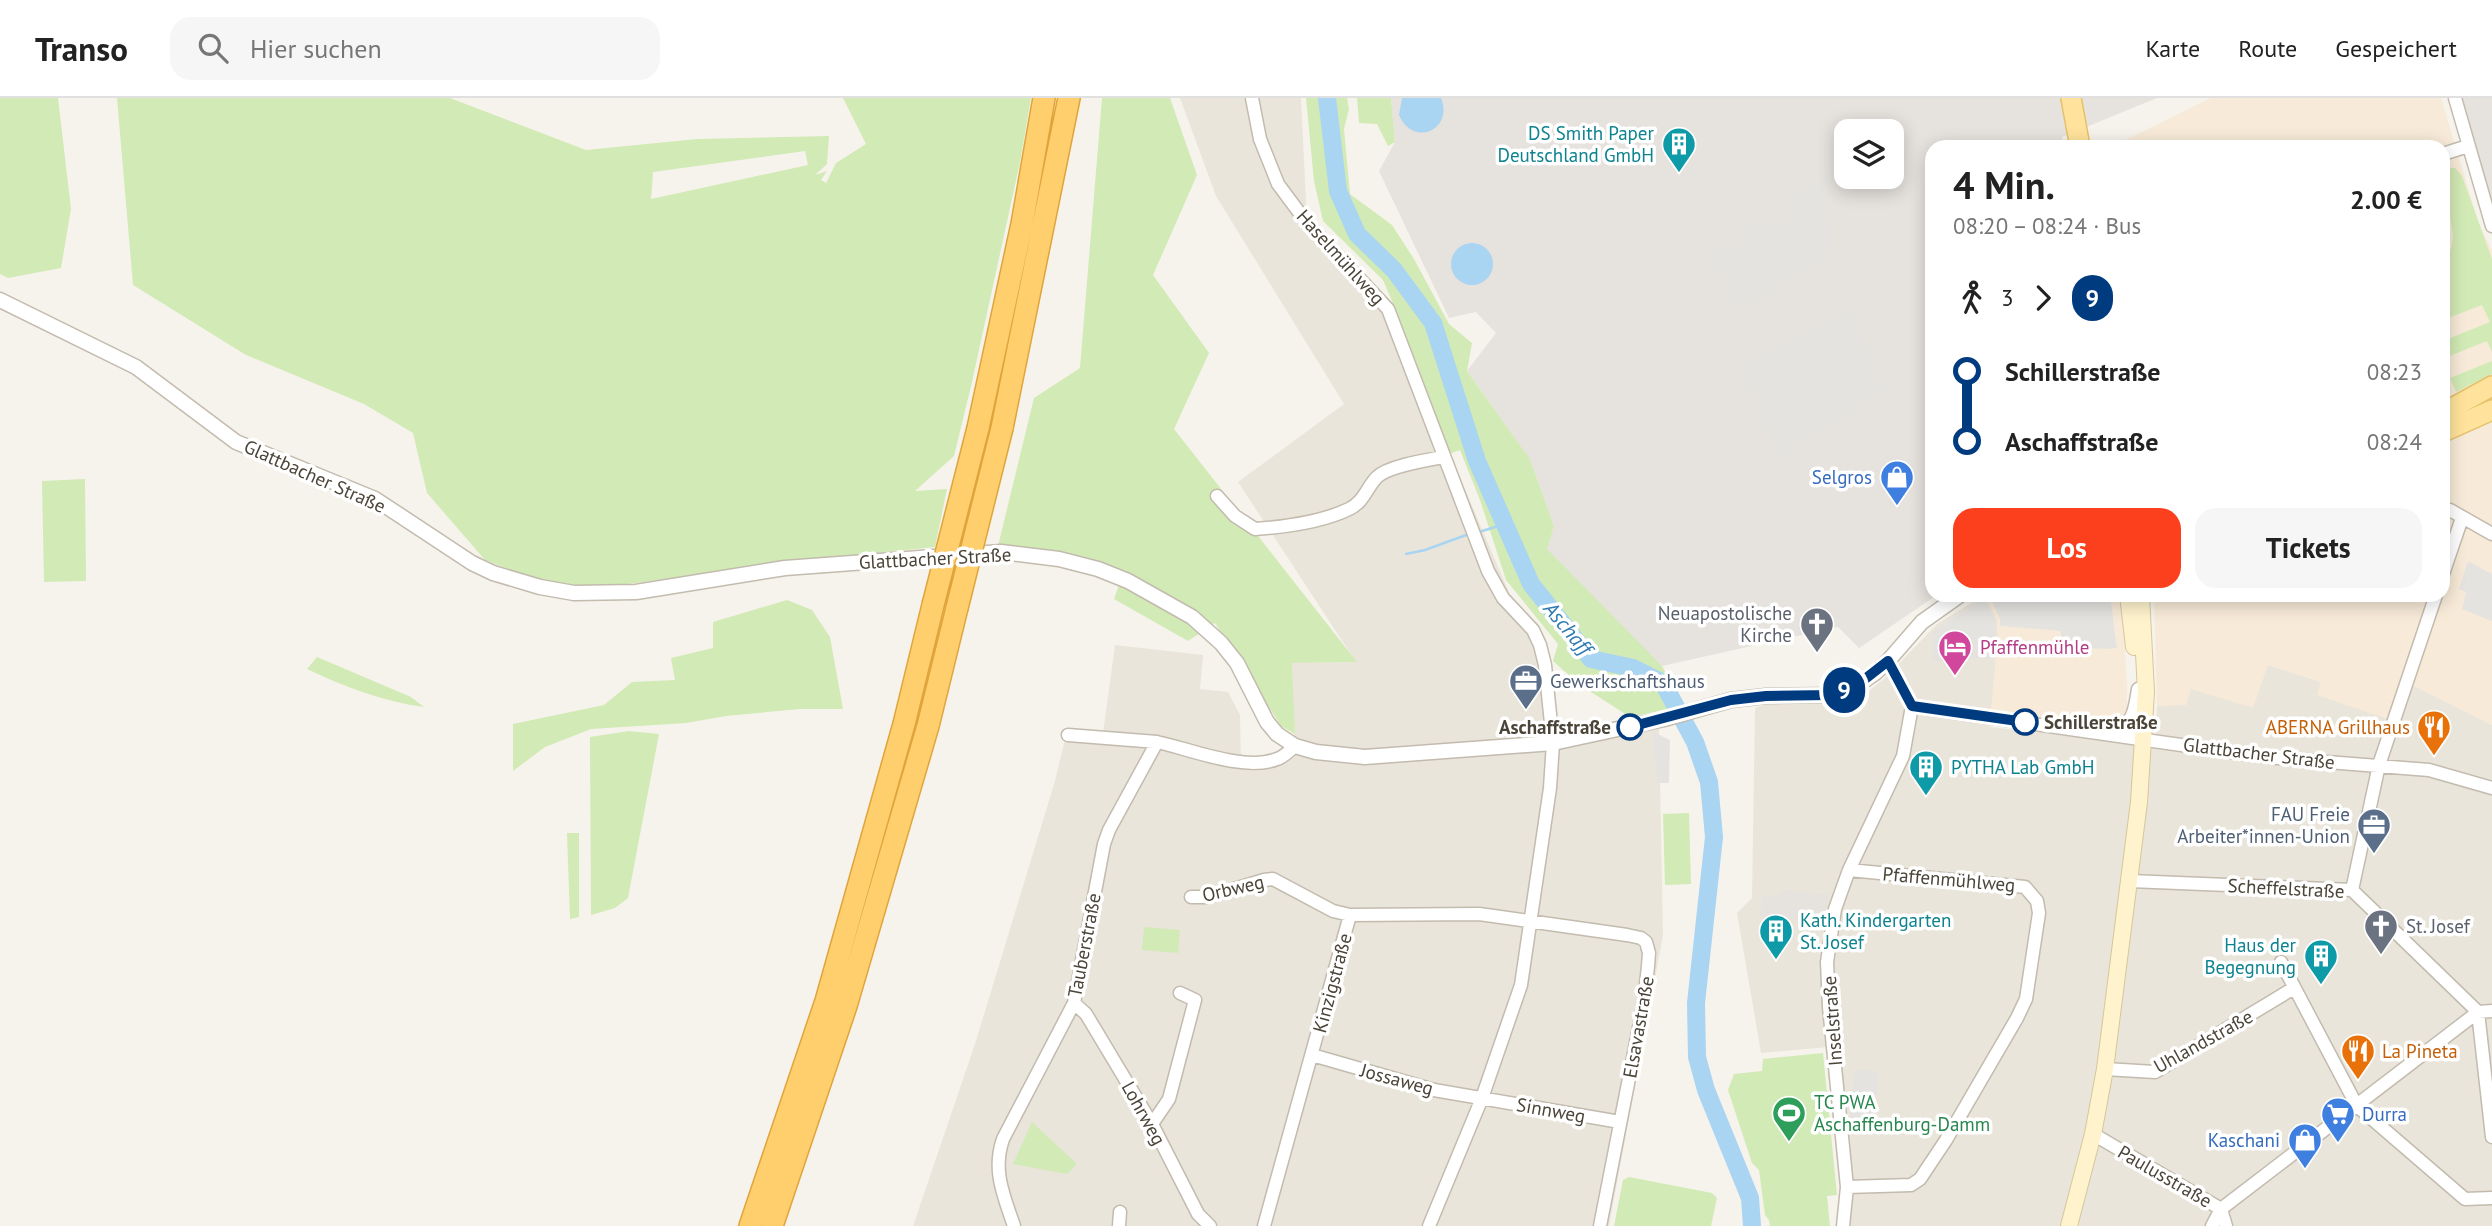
<!DOCTYPE html>
<html lang="de">
<head>
<meta charset="utf-8">
<style>
  :root { --surface:#fff; --page:#f6f6f6; --text:#222; --muted:#767676; --line:#e0e0e0; --accent:#fc3f1d }
  body { margin:0; font-family:"PT Sans",sans-serif; background:var(--page); color:var(--text); height:100vh; display:flex; flex-direction:column; font-size:26px; white-space:nowrap }
  * { box-sizing:border-box; margin:0 }
  p { font-size:23px; color:var(--muted) }
  .icon { flex:none; width:38px; height:38px; fill:none; stroke:currentColor; stroke-width:2; stroke-linecap:round; stroke-linejoin:round }
  .map { position:relative; flex:1; overflow:hidden }
  .details { position:absolute; left:1925px; top:42px; width:525px; height:462px; display:flex; flex-direction:column; background:var(--surface); border-radius:21px; box-shadow:0 4px 18px #0003 }
  .details>* { flex:none }
  .badge { padding:0 14px; border-radius:23px; font-size:24px; line-height:46px }
  .buttons { position:absolute; left:1834px; top:21px; display:grid; gap:14px }
  .buttons a { display:grid; place-items:center; width:70px; height:70px; border-radius:14px; background:var(--surface); box-shadow:0 4px 18px #0003; font-size:35px }
  .map>.badge { position:absolute; translate:-50% -50%; box-shadow:0 0 0 4px #fff }
  .legs { display:flex; align-items:center; gap:10px; height:77px; padding:0 28px; font-size:23px }
  .legs p { margin-inline-start:auto }
  .headline { display:flex; align-items:center; justify-content:space-between; height:119px; padding:0 28px }
  h1 { font-size:38px; font-weight:800; line-height:52px }
  .cta { display:flex; gap:14px; margin-top:auto; padding:14px 28px }
  .cta a { flex:1; height:80px; border-radius:21px; background:var(--accent); color:#fff; font-size:28px; font-weight:800; line-height:80px; text-align:center }
  .cta a+a { background:var(--page); color:var(--text) }
  ul { padding:0 28px; list-style:none }
  li { display:flex; align-items:center; gap:24px; height:70px; font-size:26px }
  li i { display:grid; place-items:center; width:10px; height:100%; margin:0 9px; background:currentColor }
  li i::after { content:''; width:18px; height:18px; margin:-9px; border:5px solid; border-radius:50%; background:var(--surface) }
  li p { margin-inline-start:auto }
  li:first-child i { background:linear-gradient(#0000 50%,currentColor 0) }
  li:last-child i { background:linear-gradient(currentColor 50%,#0000 0) }
  header { display:flex; align-items:center; gap:42px; box-sizing:border-box; height:98px; padding:0 35px; background:var(--surface); border-bottom:2px solid var(--line) }
  header strong { font-size:33px }
  nav { display:flex; gap:38px; margin-inline-start:auto; font-size:24px }
  .search { width:490px; height:63px; background:var(--page); display:flex; align-items:center; gap:18px; box-sizing:border-box; padding:0 24px; border-radius:21px; color:var(--muted); font-size:26px }
  .map>svg:first-child { display:block }
  .residential { fill:#eae5da }
  .commercial { fill:#f7ead8 }
  .industrial { fill:#e6e2dd; fill-rule:evenodd }
  .green { fill:#d2eab5; fill-rule:evenodd }
  .parking { fill:#e5e3e0 }
  .water { fill:#a9d4f2 }
  .lines { fill:none; stroke-linecap:round; stroke-linejoin:round }
  .stream { stroke:#a9d4f2; stroke-width:2.5 }
  .river { stroke:#a9d4f2; stroke-width:18 }
  .minor-casing { stroke:#c2bbae; stroke-width:15 }
  .tertiary-casing { stroke:#c2bbae; stroke-width:17 }
  .secondary-casing { stroke:#d6c79b; stroke-width:18 }
  .primary-casing { stroke:#e6c16a; stroke-width:22 }
  .motorway-casing { stroke:#e0a43c; stroke-width:24 }
  .minor { stroke:#fff; stroke-width:12 }
  .tertiary { stroke:#fff; stroke-width:14 }
  .secondary { stroke:#fff3cd; stroke-width:16 }
  .primary { stroke:#ffe39c; stroke-width:19 }
  .motorway { stroke:#ffcf6e; stroke-width:21 }
  .motorway-bridge-casing { stroke:#e0a43c; stroke-width:24; stroke-linecap:butt }
  .motorway-bridge { stroke:#ffcf6e; stroke-width:21 }
  .line-1-casing { stroke:#fff; stroke-width:16 }
  .line-1 { stroke:#003b80; stroke-width:10 }
  .stop-1-dot { fill:#fff; stroke:#003b80; stroke-width:3.5 }
  .labels { text-anchor:middle; dominant-baseline:central; stroke-width:7; stroke-linejoin:round; paint-order:stroke }
  .culture-label { font-size:19px; fill:#0d838f; stroke:#fff; text-anchor:end }
  .street-label { font-size:19px; fill:#4b4439; stroke:#fff }
  .shop-label { font-size:19px; fill:#366cbe; stroke:#fff; text-anchor:end }
  .worship-label { font-size:19px; fill:#5b616d; stroke:#fff; text-anchor:end }
  .hotel-label { font-size:19px; fill:#b23c85; stroke:#fff; text-anchor:start }
  .service-label { font-size:19px; fill:#4e5e75; stroke:#fff; text-anchor:start }
  .stop-label { font-size:19px; font-weight:bold; fill:#4b4439; stroke:#fff; text-anchor:start }
  .food-label { font-size:19px; fill:#c56008; stroke:#fff; text-anchor:end }
  .leisure-label { font-size:19px; fill:#27864d; stroke:#fff; text-anchor:start }
  .water-label { font-size:21px; font-style:italic; fill:#2e7ab2; stroke:#fff }
</style>
</head>
<body>
<header>
<strong>Transo</strong>
<div class="search"><svg class="icon" aria-label="search" viewBox="0 0 24 24"><circle cx="10" cy="10" r="6"/><path d="M15 15l6 6"/></svg>Hier suchen</div>
<nav><a>Karte</a><a>Route</a><a>Gespeichert</a></nav>
</header>
<div class="map">
<svg width="2492" height="1128" viewBox="0 0 2492 1128">
  <rect width="100%" height="100%" fill="#f6f3ec"/>
  <!-- residential -->
  <path class="residential" d="M1180,0H1301L1307,125L1388,211L1540,567L1546,653L1659,629L1663,837L1609,1128H913L975,946L1055,683L1065,641L1102,643L1115,547L1203,557L1200,591L1228,594L1240,617L1241,668L1269,670L1295,658L1292,565L1356,564L1238,384L1344,306L1216,98Z
    M1984,497L1992,507L1997,522L1998,537L1990,629L2155,648L2157,608L2186,606L2190,591L2268,567L2321,584L2317,597L2412,587L2492,627V1128H1846L1829,949L1761,955L1737,815L1752,800L1755,610L1775,603L1845,604L1861,599L1884,581L1937,526Z"/>
  <!-- commercial -->
  <path class="commercial" d="M2211,0H2441L2479,126L2492,152V281L2443,308V49H2111Z
    M2492,320V627L2412,587L2399,625L2317,597L2321,584L2268,567L2253,610L2191,591L2186,607L2157,608L2154,497H2443V344Z
    M1985,497H2122L2127,589V609L2120,625L2108,631L1991,613L1998,537L1997,522Z"/>
  <!-- industrial -->
  <path class="industrial" d="M1391,0H2157L2062,39L2064,49H1932V497H1937L1859,550L1838,529L1662,568L1552,464L1547,450L1554,428L1530,361L1467,273L1496,235L1476,214L1449,220L1379,73L1395,44ZM1846,33H1892V79H1846Z
    M2461,0H2492V101L2476,48Z
    M1782,792L1829,797L1823,826L1760,818L1762,797L1780,799Z"/>
  <!-- green -->
  <path class="green" d="M0,0H58L71,111L61,170L8,180L0,176Z
    M117,0H450L586,52L697,41L829,38L827,66L815,77L827,73L821,82L826,85L836,65L866,46L843,0H1031L1020,64L972,284L954,358L915,393L947,391L935,449L782,465L584,492L534,481L485,462L427,395L413,335L364,306L246,257L133,187ZM805,53L808,67L651,101L653,74Z
    M1102,0H1170L1197,77L1153,177L1209,255L1174,331L1357,564L1292,565L1295,636L1281,628L1215,525L1188,543L1114,501L1123,475L998,448L1034,300L1080,270Z
    M1306,0H1347L1349,11L1344,31L1350,96L1392,127L1414,161L1449,226L1472,245L1467,273L1530,361L1554,428L1547,451L1662,568L1683,608L1630,619L1580,587L1553,563L1558,546L1506,482L1480,402L1460,352L1449,356L1398,217L1383,182L1323,123L1314,83Z
    M1357,0H1391L1395,44L1388,48L1377,26L1359,25Z
    M2443,70H2455L2462,78L2492,161V254L2487,243L2447,259L2443,243L2490,224L2482,207L2443,222V160L2451,151L2453,139L2450,117L2443,109Z
    M2492,263V276L2456,294L2450,280Z
    M85,381L86,483L44,484L42,383Z
    M787,502L812,512L830,539L843,611H800L726,618L686,625L591,631L545,649L513,673V626L604,607L632,584L675,582L671,560L713,550V524Z
    M317,559L411,599L424,609C381,603 345,589 307,571Z
    M629,633L659,636L628,800L615,810L591,817L590,639Z
    M1689,715L1691,786L1665,787L1663,716Z
    M567,735H579V819L570,821Z
    M1144,829L1180,832L1178,855L1142,852Z
    M1823,955L1837,1097L1827,1098L1830,1128H1770L1769,1122L1765,1117L1759,1072L1752,1065L1728,992L1734,976L1762,973L1763,961Z
    M1032,1024L1077,1066L1067,1076L1013,1066Z
    M1629,1079L1712,1095L1717,1100L1711,1128H1614L1623,1082Z"/>
  <!-- parking -->
  <path class="parking" d="M1827,76L1836,105L1829,164L1734,215L1703,147L1736,149L1740,123L1791,126L1796,92Z
    M1849,211L1887,291L1778,362L1737,265Z
    M2468,463L2492,476V523L2462,511L2466,494L2459,491Z
    M2110,497L2117,550L2107,551L2061,549V533L2000,528V521L1989,498Z
    M1984,500L1996,525L1995,561H1961L1960,565L1932,563L1933,534Z
    M1653,634L1670,642L1669,685H1657Z
    M1855,971L1879,974L1873,1029L1849,1026Z"/>
  <!-- water -->
  <path class="water" d="M1402,0H1441C1454,32 1413,50 1399,17Z
    M1451 166a21 21 0 1 1 42 0a21 21 0 1 1-42 0Z"/>
  <g class="lines">
    <!-- stream -->
    <path class="stream" d="M1479,434L1505,426
      M1406,456L1425,452L1469,436"/>
    <!-- river -->
    <path class="river" d="M1327,0L1338,93L1357,136L1394,172L1433,225L1477,363L1531,486L1591,561L1633,570L1663,585L1695,644L1709,684L1714,739L1696,905L1697,959L1706,992L1750,1100L1752,1128"/>
    <!-- minor casing -->
    <g class="minor-casing">
      <path id="minor" d="M1252,0L1260,41L1278,86L1307,125L1388,211L1488,473L1503,500L1533,532L1540,547L1545,567L1553,645L1550,690L1521,887L1482,1000L1429,1128
        M2455,0L2492,128
        M2443,56L2468,48
        M1217,398L1235,418L1255,431C1284,429 1322,424 1349,411C1364,404 1367,389 1377,379C1388,368 1427,362 1443,359
        M2450,412L2492,436
        M2443,476L2462,420
        M1888,563L1912,608L1929,611L2265,659L2429,672L2492,690
        M2109,636C2134,625 2134,616 2138,591
        M1157,644C1190,651 1245,674 1277,661C1284,659 1289,653 1295,648
        M2130,783L2352,792L2478,914
        M2352,792L2379,667L2436,497
        M1191,799H1208L1264,782L1273,781L1333,813L1350,817L1479,816L1627,837L1641,840L1646,844L1649,855L1648,868L1644,904L1600,1128
        M2281,864L2357,1008L2465,1101L2492,1100
        M1074,905L1086,916L1152,1026L1198,1116L1210,1128
        M2478,914L2492,1039
        M1312,957L1434,992L1620,1024
        M2105,971L2155,974L2294,890
        M1152,1026L1169,1001L1195,902L1180,895
        M2093,1036L2221,1111L2226,1128
        M1847,1089L1911,1087L1920,1081L1946,1042L2017,920L2026,901L2039,815L2037,803L2025,789L1849,772
        M1014,1128C1004,1098 992,1073 1003,1041L1074,905L1104,746L1109,732L1157,644L1068,637
        M1119,1128L1120,1114
        M1264,1128L1350,817
        M1843,1128L1847,1089L1829,909L1827,864L1835,811L1849,772L1903,658L1912,608
        M2212,1128L2221,1111L2478,914L2492,913"/>
    </g>
    <!-- tertiary casing -->
    <g class="tertiary-casing">
      <path id="tertiary" d="M0,202L136,269L236,344L375,401L472,465L493,475L540,489L574,495L636,494L785,470L1001,454L1059,461L1098,471L1128,483L1192,519L1221,545L1237,565L1267,624L1277,636L1295,648L1316,654L1365,659L1553,645L1664,621L1731,602L1766,598L1829,597L1856,588L1875,575L1888,563L1922,524L1960,497"/>
    </g>
    <!-- secondary casing -->
    <g class="secondary-casing">
      <path id="secondary" d="M2128,497L2134,549
        M2069,1128L2093,1036L2105,971L2139,704L2146,594L2141,497"/>
    </g>
    <!-- primary casing -->
    <g class="primary-casing">
      <path id="primary" d="M2071,0L2080,49
        M2443,315L2492,288
        M2443,334L2492,312"/>
    </g>
    <!-- motorway casing -->
    <g class="motorway-casing">
      <path id="motorway" d="M978,330L1022,126L1044,0
        M1002,330L1069,0
        M750,1128L826,903L904,626L933,507
        M772,1128L846,908L928,628L957,510"/>
    </g>
    <!-- minor -->
    <use href="#minor" class="minor"/>
    <!-- tertiary -->
    <use href="#tertiary" class="tertiary"/>
    <!-- secondary -->
    <use href="#secondary" class="secondary"/>
    <!-- primary -->
    <use href="#primary" class="primary"/>
    <!-- motorway -->
    <use href="#motorway" class="motorway"/>
    <!-- motorway-bridge casing -->
    <g class="motorway-bridge-casing">
      <path id="motorway-bridge" d="M933,507L978,330
        M957,510L1002,330"/>
    </g>
    <!-- motorway-bridge -->
    <use href="#motorway-bridge" class="motorway-bridge"/>
  </g>
  <g class="lines">
    <!-- line-1 casing -->
    <g class="line-1-casing">
      <path id="line-1" d="M1630,629L1731,602L1766,598L1829,597L1856,588L1888,563L1912,608L2025,624"/>
    </g>
    <!-- line-1 -->
    <use href="#line-1" class="line-1"/>
  </g>
  <!-- icons -->
  <defs>
    <g id="building-pin" transform="scale(1.75)"><path d="M0 17L-7.5 6A9.5 9.5 0 1 1 7.5 6Z" fill="#0f9aa8" stroke="#fff"/><path d="M-4-6H4V6H1V3H-1V6H-4ZM-2.5-4.3h1.7v1.8h-1.7ZM.8-4.3h1.7v1.8H.8ZM-2.5-1h1.7V.8h-1.7ZM.8-1h1.7V.8H.8Z" fill="#fff"/></g>
    <g id="shop-pin" transform="scale(1.75)"><path d="M0 17L-7.5 6A9.5 9.5 0 1 1 7.5 6Z" fill="#3f7fe0" stroke="#fff"/><path d="M-5-2.5h2.3a2.7 3.5 0 0 1 5.4 0H5L5.5 6h-11ZM-1.5-2.5h3a1.5 2.3 0 0 0-3 0Z" fill="#fff"/></g>
    <g id="church-pin" transform="scale(1.75)"><path d="M0 17L-7.5 6A9.5 9.5 0 1 1 7.5 6Z" fill="#6b7280" stroke="#fff"/><path d="M-1.2-6h2.4v3.5h3.3v2.4h-3.3V6h-2.4V-.1h-3.3v-2.4h3.3Z" fill="#fff"/></g>
    <g id="hotel-pin" transform="scale(1.75)"><path d="M0 17L-7.5 6A9.5 9.5 0 1 1 7.5 6Z" fill="#d1479c" stroke="#fff"/><path d="M-6-4.5h1.5V1H6V5H4.5V3h-9V5H-6ZM-4 0a1.8 1.8 0 1 1 3.6 0ZM.5 0V-2.5h3Q6-2.5 6 0Z" fill="#fff"/></g>
    <g id="office-pin" transform="scale(1.75)"><path d="M0 17L-7.5 6A9.5 9.5 0 1 1 7.5 6Z" fill="#5c6f8a" stroke="#fff"/><path d="M-6-3h4V-5.5h4V-3h4V5H-6ZM-1-4.5V-3h2v-1.5ZM-6 0V1H6V0Z" fill="#fff"/></g>
    <g id="restaurant-pin" transform="scale(1.75)"><path d="M0 17L-7.5 6A9.5 9.5 0 1 1 7.5 6Z" fill="#e8710a" stroke="#fff"/><path d="M-5-6h1v4h1v-4h1v4h1v-4h1v5L-1.5 .5V6h-2V.5L-5-1ZM5-6V6H3V1.5H1.5Q1.5-4 5-6Z" fill="#fff"/></g>
    <g id="stadium-pin" transform="scale(1.75)"><path d="M0 17L-7.5 6A9.5 9.5 0 1 1 7.5 6Z" fill="#2e9e5b" stroke="#fff"/><path d="M0-5a6.5 5 0 1 0 0 10a6.5 5 0 1 0 0-10ZM-3.5-1.8h7v3.6h-7Z" fill="#fff"/></g>
    <g id="supermarket-pin" transform="scale(1.75)"><path d="M0 17L-7.5 6A9.5 9.5 0 1 1 7.5 6Z" fill="#3f7fe0" stroke="#fff"/><path d="M-6-5.5h2.5l.6 2H6L4.5 2H-2.5L-4.4-4H-6ZM-1.5 3.2a1.3 1.3 0 1 0 .1 0ZM3 3.2a1.3 1.3 0 1 0 .1 0Z" fill="#fff"/></g>
  </defs>
  <g fill-rule="evenodd">
    <use href="#building-pin" x="1679" y="46"/>
    <use href="#shop-pin" x="1897" y="379"/>
    <use href="#church-pin" x="1817" y="526"/>
    <use href="#hotel-pin" x="1955" y="549"/>
    <use href="#office-pin" x="1526" y="583"/>
    <use href="#restaurant-pin" x="2434" y="629"/>
    <use href="#building-pin" x="1926" y="669"/>
    <use href="#office-pin" x="2374" y="727"/>
    <use href="#church-pin" x="2381" y="828"/>
    <use href="#building-pin" x="1776" y="833"/>
    <use href="#building-pin" x="2321" y="858"/>
    <use href="#restaurant-pin" x="2358" y="953"/>
    <use href="#stadium-pin" x="1789" y="1015"/>
    <use href="#supermarket-pin" x="2338" y="1016"/>
    <use href="#shop-pin" x="2305" y="1042"/>
  </g>
  <!-- markers -->
  <g class="stop-1-dot">
    <circle cx="2025" cy="624" r="12"/>
    <circle cx="1630" cy="629" r="12"/>
  </g>
  <g class="labels">
    <!-- culture labels -->
    <g class="culture-label">
      <text x="1654" y="35">DS Smith Paper<tspan x="1654" dy="22">Deutschland GmbH</tspan></text>
      <text x="1951" y="669" text-anchor="start">PYTHA Lab GmbH</text>
      <text x="1800" y="822" text-anchor="start">Kath. Kindergarten<tspan x="1800" dy="22">St. Josef</tspan></text>
      <text x="2296" y="847">Haus der<tspan x="2296" dy="22">Begegnung</tspan></text>
    </g>
    <!-- street labels -->
    <g class="street-label">
      <text transform="translate(1341 159) rotate(48)">Haselmühlweg</text>
      <text transform="translate(315 378) rotate(24)">Glattbacher Straße</text>
      <text transform="translate(935 460) rotate(-3)">Glattbacher Straße</text>
      <text transform="translate(2259 655) rotate(7)">Glattbacher Straße</text>
      <text transform="translate(1949 781) rotate(5)">Pfaffenmühlweg</text>
      <text transform="translate(1233 790) rotate(-13)">Orbweg</text>
      <text transform="translate(2286 790) rotate(3)">Scheffelstraße</text>
      <text transform="translate(1084 847) rotate(-79)">Tauberstraße</text>
      <text transform="translate(1332 885) rotate(-75)">Kinzigstraße</text>
      <text transform="translate(1832 923) rotate(-94)">Inselstraße</text>
      <text transform="translate(1638 929) rotate(-80)">Elsavastraße</text>
      <text transform="translate(2203 943) rotate(-29)">Uhlandstraße</text>
      <text transform="translate(1397 981) rotate(15)">Jossaweg</text>
      <text transform="translate(1551 1012) rotate(10)">Sinnweg</text>
      <text transform="translate(1144 1015) rotate(61)">Lohrweg</text>
      <text transform="translate(2165 1078) rotate(30)">Paulusstraße</text>
    </g>
    <!-- shop labels -->
    <g class="shop-label">
      <text x="1872" y="379">Selgros</text>
      <text x="2362" y="1016" text-anchor="start">Durra</text>
      <text x="2280" y="1042">Kaschani</text>
    </g>
    <!-- worship labels -->
    <g class="worship-label">
      <text x="1792" y="515">Neuapostolische<tspan x="1792" dy="22">Kirche</tspan></text>
      <text x="2406" y="828" text-anchor="start">St. Josef</text>
    </g>
    <!-- hotel labels -->
    <g class="hotel-label">
      <text x="1980" y="549">Pfaffenmühle</text>
    </g>
    <!-- service labels -->
    <g class="service-label">
      <text x="1550" y="583">Gewerkschaftshaus</text>
      <text x="2350" y="716" text-anchor="end">FAU Freie<tspan x="2350" dy="22">Arbeiter*innen-Union</tspan></text>
    </g>
    <!-- stop labels -->
    <g class="stop-label">
      <text x="2044" y="624">Schillerstraße</text>
      <text x="1611" y="629" text-anchor="end">Aschaffstraße</text>
    </g>
    <!-- food labels -->
    <g class="food-label">
      <text x="2410" y="629">ABERNA Grillhaus</text>
      <text x="2382" y="953" text-anchor="start">La Pineta</text>
    </g>
    <!-- leisure labels -->
    <g class="leisure-label">
      <text x="1814" y="1004">TC PWA<tspan x="1814" dy="22">Aschaffenburg-Damm</tspan></text>
    </g>
    <!-- water labels -->
    <g class="water-label">
      <text transform="translate(1568 530) rotate(50)">Aschaff</text>
    </g>
  </g>
</svg>
<div class="buttons">
<a><svg class="icon" aria-label="layers" viewBox="0 0 24 24"><path d="M12 4l9 5-9 5-9-5zM3 14l9 5 9-5"/></svg></a>
</div>
<b class="badge" style="left:1844px;top:592px;background:#003b80;color:#fff">9</b>
<section class="details">
<div class="headline"><div><h1>4 Min.</h1><p>08:20 – 08:24 · Bus</p></div><b>2.00 €</b></div>
<div class="legs"><svg class="icon" aria-label="walk" viewBox="0 0 24 24"><circle cx="13" cy="4" r="2"/><path d="M13 8l-2 6 4 7M11 14l-3 7M7 12l3-4h3l4 4"/></svg>3<svg class="icon" aria-label="forward" viewBox="0 0 24 24"><path d="M9 5l7 7-7 7"/></svg><b class="badge" style="background:#003b80;color:#fff">9</b></div>
<ul>
<li><i style="color:#003b80"></i><b>Schillerstraße</b><p>08:23</p></li>
<li><i style="color:#003b80"></i><b>Aschaffstraße</b><p>08:24</p></li>
</ul>
<div class="cta"><a>Los</a><a>Tickets</a></div>
</section>
</div>
</body>
</html>
